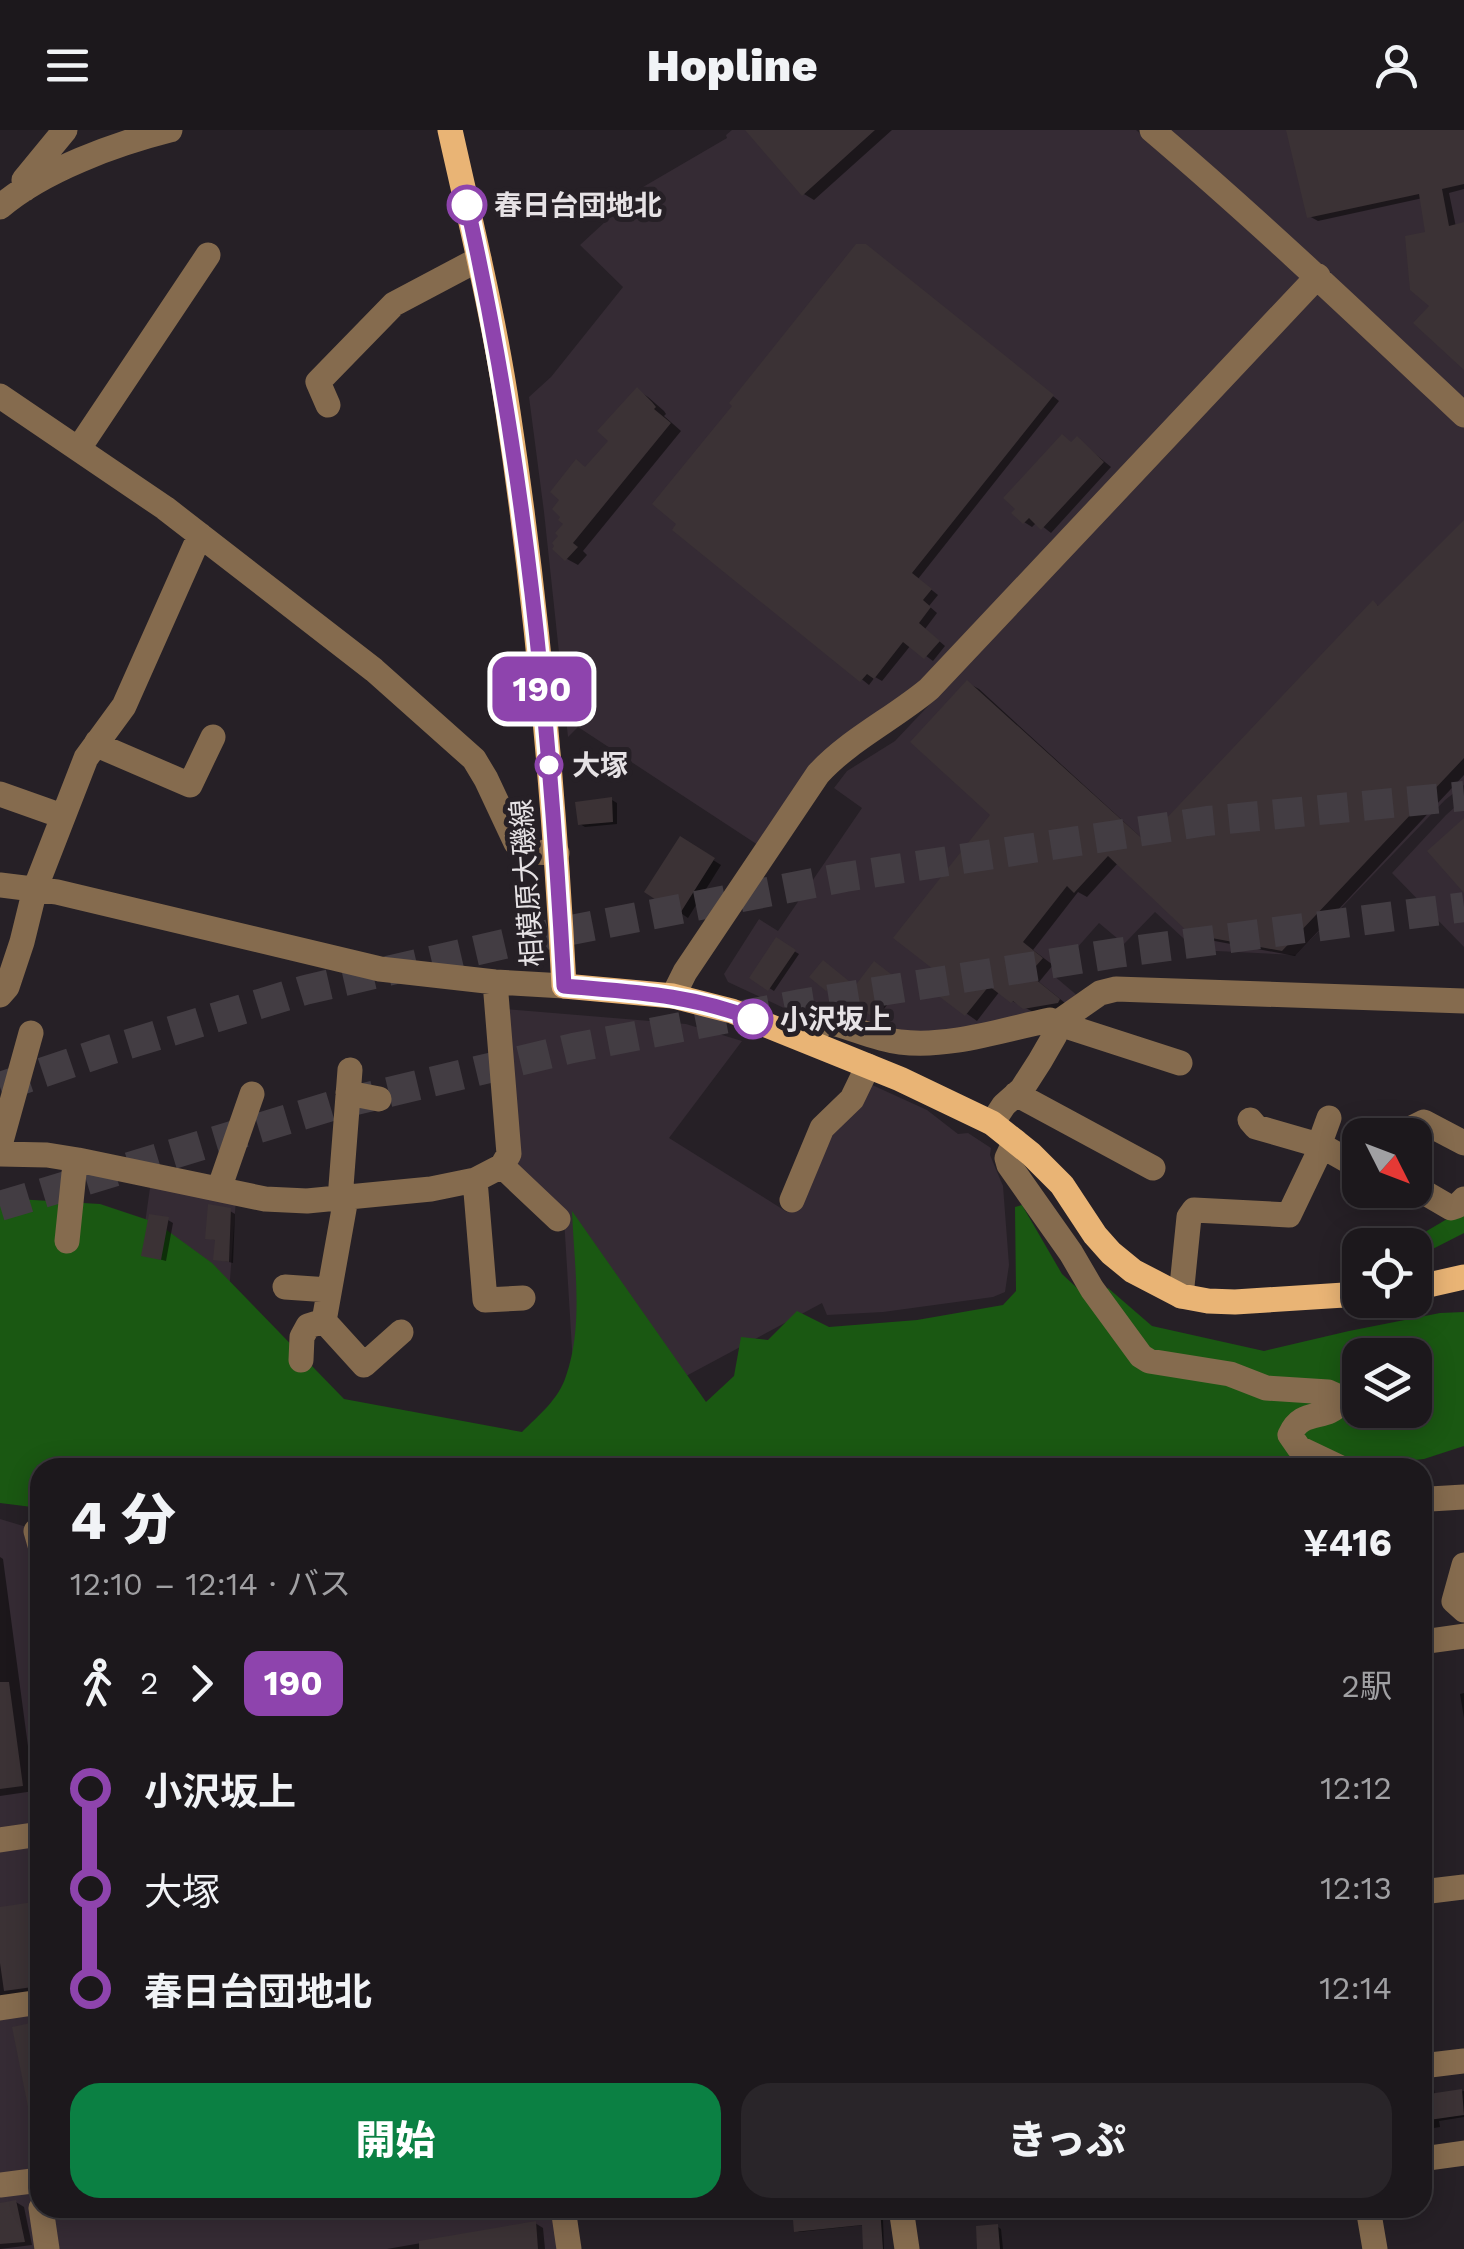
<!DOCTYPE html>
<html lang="ja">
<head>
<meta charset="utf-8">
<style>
  :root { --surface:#1c181c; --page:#292529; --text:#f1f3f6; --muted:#a0a0a3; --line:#3a373b; --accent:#0b8043 }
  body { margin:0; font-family:"Work Sans","Noto Sans JP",sans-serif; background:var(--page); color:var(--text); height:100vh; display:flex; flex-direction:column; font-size:38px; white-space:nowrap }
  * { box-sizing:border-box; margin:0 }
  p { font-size:32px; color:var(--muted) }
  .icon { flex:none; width:55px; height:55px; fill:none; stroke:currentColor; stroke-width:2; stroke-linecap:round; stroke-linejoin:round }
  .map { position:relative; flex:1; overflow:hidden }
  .panel { position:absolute; left:30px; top:1328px; width:1402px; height:760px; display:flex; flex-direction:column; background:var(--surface); border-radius:30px; box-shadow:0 5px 25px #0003,0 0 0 2px var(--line) }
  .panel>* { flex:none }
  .badge { padding:0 20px; border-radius:15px; font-size:35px; line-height:65px }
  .needle { width:65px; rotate:132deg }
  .fabs { position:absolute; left:1342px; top:988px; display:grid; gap:20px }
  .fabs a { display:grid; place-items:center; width:90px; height:90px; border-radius:20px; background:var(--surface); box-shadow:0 5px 25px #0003,0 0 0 2px var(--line); font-size:50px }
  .map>.badge { position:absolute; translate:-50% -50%; box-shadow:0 0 0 5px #fff }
  .legs { display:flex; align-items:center; gap:15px; height:110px; padding:0 40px; font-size:32px }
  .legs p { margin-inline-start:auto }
  .overview { display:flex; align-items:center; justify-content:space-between; height:170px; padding:0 40px }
  h1 { font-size:55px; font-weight:800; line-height:75px }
  .cta { display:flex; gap:20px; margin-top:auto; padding:20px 40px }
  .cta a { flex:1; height:115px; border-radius:30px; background:var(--accent); color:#fff; font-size:40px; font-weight:800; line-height:115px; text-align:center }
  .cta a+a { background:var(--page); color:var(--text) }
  ul { padding:0 40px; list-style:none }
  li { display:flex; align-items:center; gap:35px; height:100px; font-size:38px }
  li i { display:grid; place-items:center; width:15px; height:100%; margin:0 12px; background:currentColor }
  li i::after { content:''; width:25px; height:25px; margin:-12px; border:8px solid; border-radius:50%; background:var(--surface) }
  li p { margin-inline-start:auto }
  li:first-child i { background:linear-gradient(#0000 50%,currentColor 0) }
  li:last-child i { background:linear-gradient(currentColor 50%,#0000 0) }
  header { display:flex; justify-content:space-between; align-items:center; height:130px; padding:0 40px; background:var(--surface); font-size:45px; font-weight:800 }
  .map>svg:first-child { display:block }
  .built { fill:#352b34 }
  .forest { fill:#1a5812; fill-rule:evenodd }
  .shadow { fill:#0007 }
  .building { fill:#3b3235 }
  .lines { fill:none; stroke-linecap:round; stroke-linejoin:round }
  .highway-tunnel { stroke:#433d43; stroke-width:30; stroke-dasharray:30 15; stroke-linecap:butt }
  .minor { stroke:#856b4e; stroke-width:25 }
  .major { stroke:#e9b475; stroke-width:25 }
  .line-1-casing { stroke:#fff; stroke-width:22 }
  .line-1 { stroke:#8e44ad; stroke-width:15 }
  .stop-1-dot { fill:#fff; stroke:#8e44ad; stroke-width:5 }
  .labels { text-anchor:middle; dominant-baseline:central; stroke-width:10; stroke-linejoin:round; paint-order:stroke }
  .stop-label { font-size:28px; font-weight:bold; fill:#e6e2e5; stroke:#262026; text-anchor:start }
  .street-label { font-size:28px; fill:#e6e2e5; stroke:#262026 }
</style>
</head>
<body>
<header><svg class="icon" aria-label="menu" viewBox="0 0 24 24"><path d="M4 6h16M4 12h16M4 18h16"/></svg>Hopline<svg class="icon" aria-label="person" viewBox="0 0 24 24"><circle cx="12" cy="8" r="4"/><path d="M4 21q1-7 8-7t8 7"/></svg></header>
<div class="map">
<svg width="1464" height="2119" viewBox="0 0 1464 2119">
  <rect width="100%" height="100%" fill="#262026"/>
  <!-- built -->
  <path class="built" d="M732,0H1136L1301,140L1300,150L933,539L758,715L578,597L568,607L544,382L529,267L551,247L623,157L580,115L643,57L727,8L726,5Z
    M1162,0H1464V272Z
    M1325,164L1464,295V655L1445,670L1296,825L1196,820L1155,782L1124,814L1099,793L1053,845L1079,867L1067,879L958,904L861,897L814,877L808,878L801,886L728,852L724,844L759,789L778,801L862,678L834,658L847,641L895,611L1316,165Z
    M1464,669V817L1392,743L1446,685Z
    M505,879L686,894L742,911L669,1008L787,1082L827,1003L870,954L927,980L958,1004L968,1003L991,1018L990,1025L1003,1056L1009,1135L1005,1162L993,1167L883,1182L827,1185L822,1173L673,1253L575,1268L564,1088L514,1041Z
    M151,1051L236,1069L229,1163L140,1128Z
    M0,1389L40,1401V2078H559L565,2119H0Z"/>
  <!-- forest -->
  <path class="forest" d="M0,1068L100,1074L157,1093L212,1133L344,1269L522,1302C538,1286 559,1269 566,1246C584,1195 574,1134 572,1081L706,1272L734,1246L741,1207L768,1210L797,1181L829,1197L917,1190L1003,1175L1016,1161L1015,1077L1022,1075L1062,1144L1090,1170L1108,1158L1152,1196L1264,1221L1349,1201L1440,1183L1464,1182V1316L1424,1329L1340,1338H40V1378L0,1373ZM1360,1225H1415V1280H1360Z
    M1464,1079V1103L1415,1128V1115H1403Z"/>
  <!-- shadow -->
  <path class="shadow" d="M747,0H892L814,70L804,64Z
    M1288,0H1464V59L1449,63L1456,97L1464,95V236L1428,104L1423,68L1318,91L1309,86Z
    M874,122L1059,271L918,449L938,465L929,476L937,483L925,499L945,516L933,531L911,515L882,551L875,547L869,555L675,399Z
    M637,260L648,267L664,281L666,284L664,286L681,301L583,421L587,425L578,435L567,429L566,394L588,339L611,311Z
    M1077,309L1111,337L1051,403L1037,392L1032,397L1024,392Z
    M1464,393V645L1295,826L1204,809L1192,802L1118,733L1087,767L1078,762L1033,820L1053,835L1039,852L1070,877L1037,884L1012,871L1000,861L977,891L935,861L946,846L993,685L968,553L979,559L1147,713L1373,473L1380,477Z
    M612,670L617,673V694L585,697L580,694Z
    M680,709L721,735L688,788L648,761Z
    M777,811L799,824L774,861L753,848Z
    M823,833L856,858L879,837L902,855L878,887L850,867L847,870L833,860L831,862L827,859Z
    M230,1081L235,1084L233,1133L216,1129L218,1111L208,1108Z
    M168,1090L173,1093L166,1131L144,1125Z
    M0,1427L3,1429L34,1661L0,1666Z
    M1464,1563V1588L1460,1564Z
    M40,1773V1861L0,1870V1780Z
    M40,1894V2031L36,2029L29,1973Z
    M1430,1956L1434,1959L1435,1966L1464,1961V1987L1439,1991L1440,1997L1422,2000V1957Z
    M16,2072L24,2077L32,2115L0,2119V2075Z
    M794,2078H812V2080L889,2078L888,2088L883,2089L884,2119H866L864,2095L799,2102L796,2100Z
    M924,2078H946V2082L927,2084L924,2083Z
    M535,2093L543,2098L545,2119H387Z
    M998,2097L1001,2099L1003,2119H980Z"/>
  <!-- building -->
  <path class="building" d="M745,0H875L802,66Z
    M1286,0H1464V54L1442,59L1449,96L1464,92V240L1413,193L1429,176L1410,160L1405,106L1425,102L1419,64L1307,88Z
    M856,114H866L1054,265L912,443L932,459L923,470L931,477L919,493L940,511L924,529L903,512L874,549L867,544L860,552L672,400L676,394L652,374L732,276L729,273Z
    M637,257L652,272L656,277L654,279L671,293L573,413L578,417L565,431L552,419L554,416L552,413L558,406L555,403L563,394L558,390L560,387L552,379L559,370L550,362L576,329L585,337L608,311L597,301Z
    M1062,304L1071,312L1077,306L1104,332L1041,400L1029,388L1023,394L1011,383L1015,379L1003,368Z
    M1464,390V628L1282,821L1190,804L1108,726L1074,763L1067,756L1023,812L1043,828L1029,844L1060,869L1058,873L1023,879L1013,871L1011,873L989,856L965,886L932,861L942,846L893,808L990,685L910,612L967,550L1145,711L1373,470L1378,476Z
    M612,667L613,692L578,695L575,672Z
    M1464,688V763L1427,721Z
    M680,706L715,728L679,785L644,762Z
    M776,807L796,820L768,861L749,848Z
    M823,830L855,856L874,831L900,851L872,887L845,866L842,869L828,859L826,861L809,847Z
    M208,1074L231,1078L229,1132L213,1130L215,1110L205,1109Z
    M149,1084L169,1087L161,1130L141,1126Z
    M0,1552H9L23,1656L0,1659Z
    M40,1771V1856L4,1861L0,1833V1777Z
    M40,1891V2002H33L12,1897Z
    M1462,1959L1464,1985L1422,1991V1965Z
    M16,2070L25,2112L0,2114V2073Z
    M792,2078H880L883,2119H863L862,2095L794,2102Z
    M536,2091L538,2119H419V2111Z
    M998,2094L1000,2119H977L976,2096Z"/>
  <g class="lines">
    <!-- highway-tunnel -->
    <path class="highway-tunnel" d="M0,957L106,921L305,860L530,808L845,747L1207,691L1464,666
      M0,1076L335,975L573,918L801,874L1116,823L1464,777"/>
    <!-- minor -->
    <path class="minor" d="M1152,0C1259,91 1361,188 1464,285
      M25,59L24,50L65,0
      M0,77C43,40 115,14 170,0
      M0,266L165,378L374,540L474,629L486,649L516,713L531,722L557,723
      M328,275L318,252L394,174L479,129
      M79,318L208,125
      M97,612L104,618L190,655L213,607
      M0,664L62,686
      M0,755L57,762L380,839L495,852L564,856
      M0,865L7,857L22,812L35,759L86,628L124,576L200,405
      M673,866L685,842L818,644C849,610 893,589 929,559L1318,146
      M1056,897H1069L1180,933
      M809,911L824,891C850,896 873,909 900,912C950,918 1001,900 1050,890L1057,893L1100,863L1116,859L1464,871
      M348,963L379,969
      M1016,964L1153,1038
      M1250,990L1256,997L1322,1016L1321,1010L1329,988
      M992,993L1004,975L1022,959L1040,931L1055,905L1057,893
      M1409,1005L1412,998L1424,992L1464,1013
      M1015,1011L1007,1028L1009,1035L1071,1123L1092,1159L1141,1226L1149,1231L1230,1244L1266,1258L1328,1262L1337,1266L1341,1272C1326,1292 1302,1277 1290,1305L1299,1318L1341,1338
      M0,1015L31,903
      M0,1024L47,1025L78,1030L265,1069L307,1071L431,1059L475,1050L502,1036L509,1024L495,852
      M502,1036L558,1089
      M475,1050L485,1170L523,1168
      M1415,1057L1451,1078L1457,1076L1464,1069
      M219,1059L252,964
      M346,1068L324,1191L364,1235L401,1202
      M340,1069L350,940
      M792,1070L822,998L852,969L868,936
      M67,1111L74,1043L78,1030
      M285,1157L329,1160
      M1181,1166L1189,1087L1194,1080L1289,1085L1322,1016L1352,1033L1360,1035
      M301,1230L302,1207L308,1196L324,1191
      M1422,1366L1430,1369L1464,1367
      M36,1401L40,1415
      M1464,1435L1454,1471L1464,1480
      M1422,1512L1464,1506
      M0,1710L40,1704
      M1422,1762L1464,1757
      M0,1878L40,1872
      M1422,1936L1464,1931
      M1422,2029L1464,2023
      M0,2055L40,2050
      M41,2078L47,2119
      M563,2078L569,2119
      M901,2078L907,2119
      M1368,2078L1375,2119"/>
    <!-- major -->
    <path class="major" d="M450,0C471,94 494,187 508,282C537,472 554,664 564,856L673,866L732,881L900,949L992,993L1031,1024L1062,1055L1095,1105L1111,1123L1133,1141L1181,1166L1208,1171L1235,1172L1360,1164
      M1415,1158L1464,1147"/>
  </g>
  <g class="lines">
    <!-- line-1 casing -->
    <g class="line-1-casing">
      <path id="line-1" d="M467,75C525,332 550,594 564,856C630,862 690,864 753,889"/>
    </g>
    <!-- line-1 -->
    <use href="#line-1" class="line-1"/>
  </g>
  <!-- markers -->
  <g class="stop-1-dot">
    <circle cx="467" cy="75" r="18"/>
    <circle cx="549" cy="635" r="12"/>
    <circle cx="753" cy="889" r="18"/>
  </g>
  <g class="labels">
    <!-- stop labels -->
    <g class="stop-label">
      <text x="494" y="75">春日台団地北</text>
      <text x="572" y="635">大塚</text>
      <text x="780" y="889">小沢坂上</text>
    </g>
    <!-- street labels -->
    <g class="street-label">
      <text transform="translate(527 753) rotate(-94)">相模原大磯線</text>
    </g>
  </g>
</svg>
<div class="fabs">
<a><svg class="needle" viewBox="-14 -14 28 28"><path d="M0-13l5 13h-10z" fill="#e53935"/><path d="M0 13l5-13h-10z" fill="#a0a0a3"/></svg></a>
<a><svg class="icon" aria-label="locate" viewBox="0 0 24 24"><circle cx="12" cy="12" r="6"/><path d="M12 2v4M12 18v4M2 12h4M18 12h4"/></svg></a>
<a><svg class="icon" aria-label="layers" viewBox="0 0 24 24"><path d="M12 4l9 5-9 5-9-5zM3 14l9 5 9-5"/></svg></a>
</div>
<b class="badge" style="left:542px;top:559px;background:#8e44ad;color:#fff">190</b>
<section class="panel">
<div class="overview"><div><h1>4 分</h1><p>12:10 – 12:14 · バス</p></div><b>¥416</b></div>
<div class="legs"><svg class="icon" aria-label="walk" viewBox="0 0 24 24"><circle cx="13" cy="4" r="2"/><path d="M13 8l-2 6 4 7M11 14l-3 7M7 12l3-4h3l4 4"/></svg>2<svg class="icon" aria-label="forward" viewBox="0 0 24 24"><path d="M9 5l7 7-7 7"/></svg><b class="badge" style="background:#8e44ad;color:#fff">190</b><p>2駅</p></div>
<ul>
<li><i style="color:#8e44ad"></i><b>小沢坂上</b><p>12:12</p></li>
<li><i style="color:#8e44ad"></i><span>大塚</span><p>12:13</p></li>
<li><i style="color:#8e44ad"></i><b>春日台団地北</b><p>12:14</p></li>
</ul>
<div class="cta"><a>開始</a><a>きっぷ</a></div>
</section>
</div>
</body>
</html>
